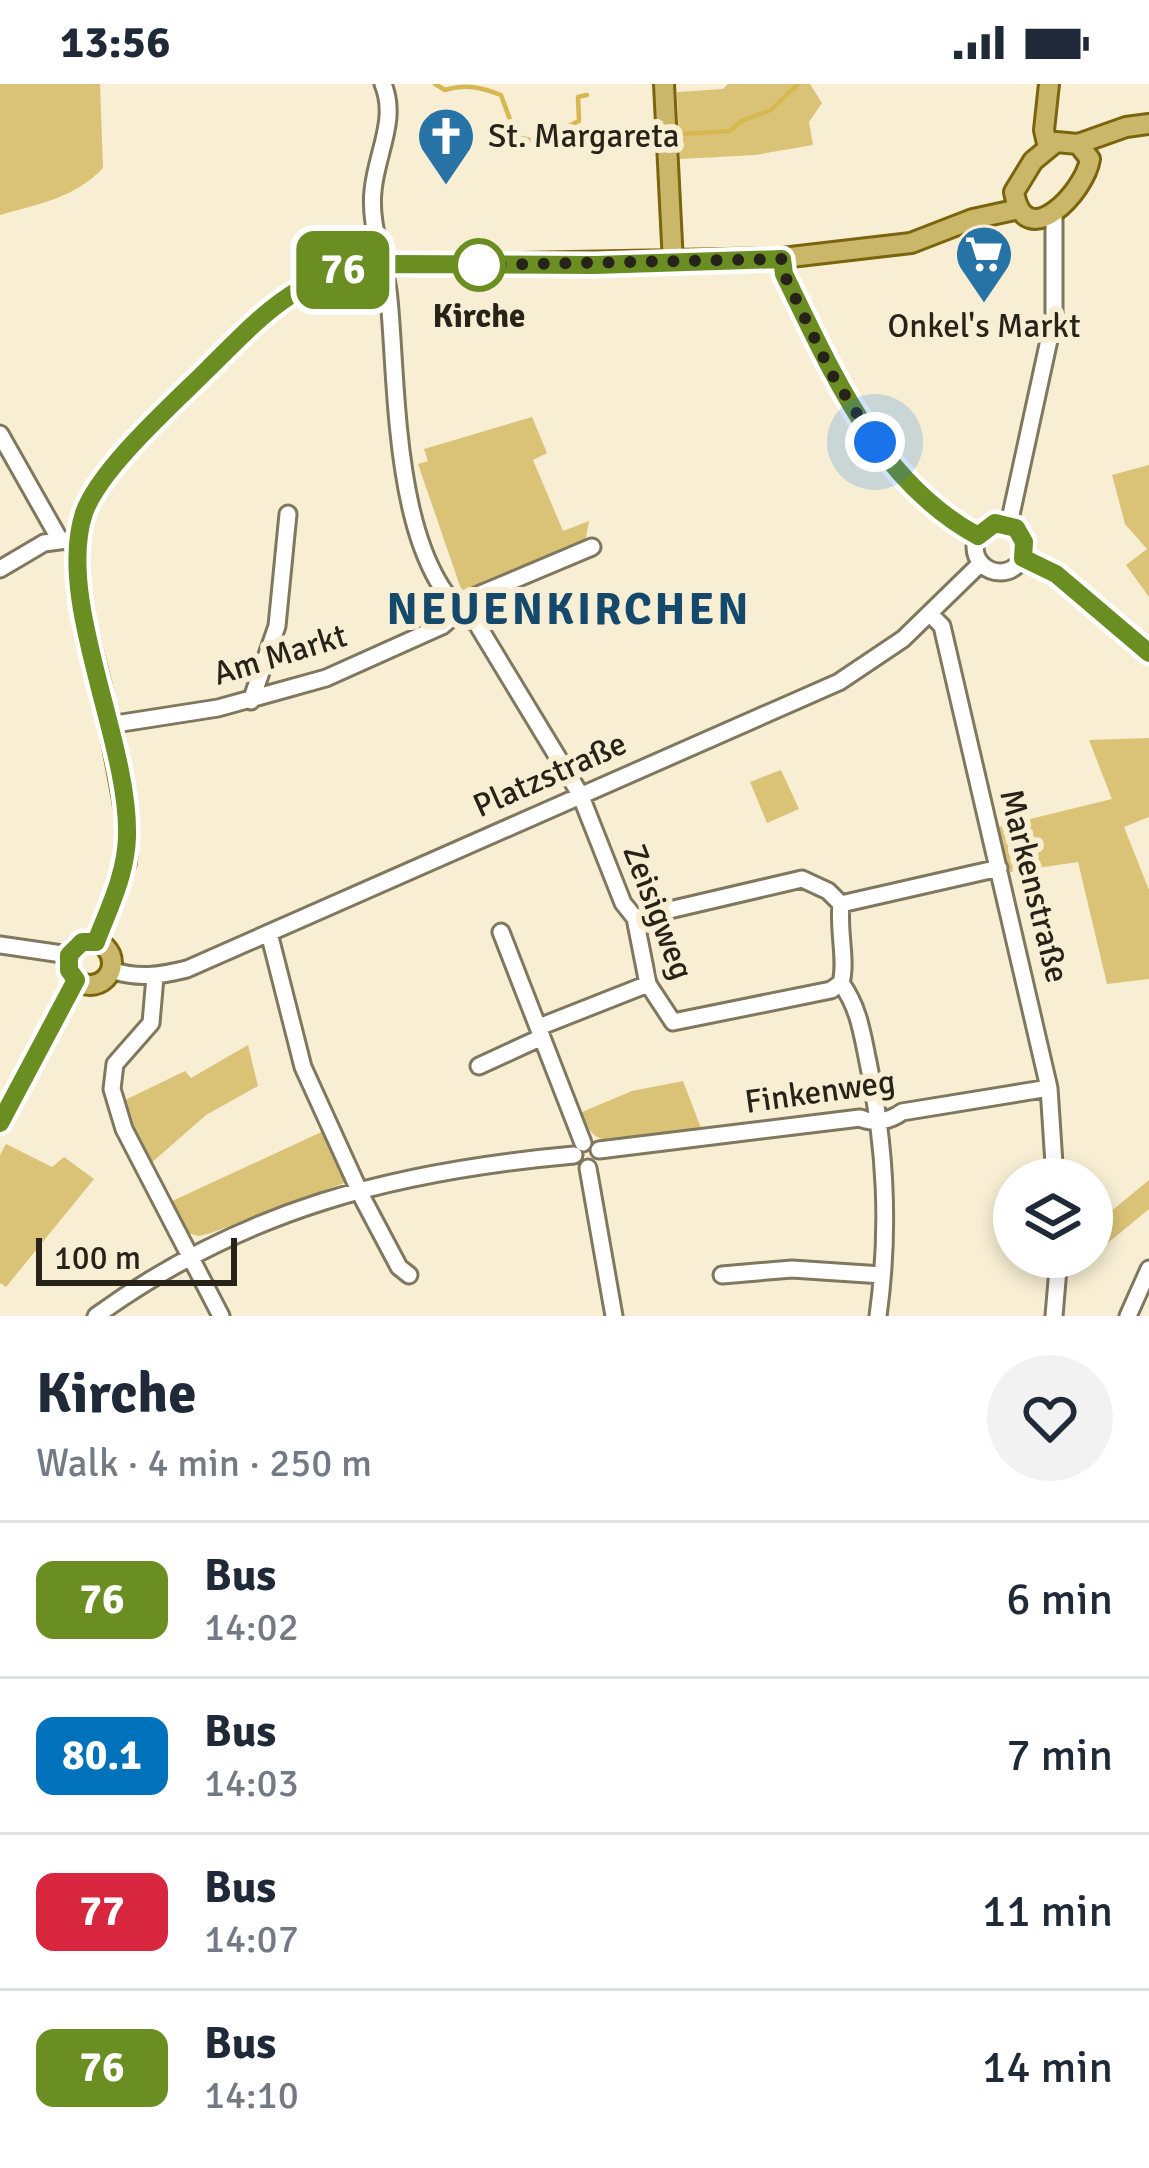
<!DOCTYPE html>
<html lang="en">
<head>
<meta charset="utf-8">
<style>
  :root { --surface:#fff; --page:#f2f2f3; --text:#1f2937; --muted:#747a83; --line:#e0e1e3 }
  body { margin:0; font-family:Signika,sans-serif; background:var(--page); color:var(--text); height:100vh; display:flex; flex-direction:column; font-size:45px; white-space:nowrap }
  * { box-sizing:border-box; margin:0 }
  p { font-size:39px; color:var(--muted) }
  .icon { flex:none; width:66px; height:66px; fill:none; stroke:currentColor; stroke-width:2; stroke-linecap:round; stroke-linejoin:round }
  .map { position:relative; height:1232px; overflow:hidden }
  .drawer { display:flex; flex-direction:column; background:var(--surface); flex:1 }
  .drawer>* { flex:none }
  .badge { padding:0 24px; border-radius:18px; font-size:42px; line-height:78px }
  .fabs { position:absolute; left:993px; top:1074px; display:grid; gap:24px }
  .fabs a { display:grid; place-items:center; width:120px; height:120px; border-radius:50%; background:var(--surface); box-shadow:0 6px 18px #0003; font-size:60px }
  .scale { position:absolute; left:36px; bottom:30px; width:201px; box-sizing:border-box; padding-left:12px; border:6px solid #272319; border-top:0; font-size:33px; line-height:42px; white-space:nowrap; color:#272319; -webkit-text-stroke:9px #f7eed3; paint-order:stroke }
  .you { position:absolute; width:60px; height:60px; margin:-30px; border:9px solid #fff; border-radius:50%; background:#1a73e8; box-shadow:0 0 0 18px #1a73e833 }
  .map>.badge { position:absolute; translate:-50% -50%; box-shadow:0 0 0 6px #fff }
  .round { display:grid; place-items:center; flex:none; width:126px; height:126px; border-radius:63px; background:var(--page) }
  .headline { display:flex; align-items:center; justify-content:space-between; height:204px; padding:0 36px }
  h1 { font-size:57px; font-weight:700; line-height:90px }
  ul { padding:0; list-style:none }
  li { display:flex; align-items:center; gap:36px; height:156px; padding:0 36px; border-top:3px solid var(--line) }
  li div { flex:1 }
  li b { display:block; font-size:45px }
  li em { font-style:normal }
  li .badge { min-width:132px; font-weight:700; text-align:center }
  .status { display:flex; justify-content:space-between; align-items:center; height:84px; padding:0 60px; background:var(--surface); direction:ltr }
  .status svg { height:33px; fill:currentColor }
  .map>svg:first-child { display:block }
  .green { fill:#dac377 }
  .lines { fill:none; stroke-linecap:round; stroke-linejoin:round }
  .stream { stroke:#d6b750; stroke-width:4.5 }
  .minor-casing { stroke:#7f775e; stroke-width:21 }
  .major-casing { stroke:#7a640c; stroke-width:24 }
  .minor { stroke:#fff; stroke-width:15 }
  .major { stroke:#cab769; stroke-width:18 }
  .line-casing { stroke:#fff; stroke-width:27 }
  .line { stroke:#6b8e23; stroke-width:18 }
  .walk { stroke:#272319; stroke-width:12; stroke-dasharray:0 21.6 }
  .stop-dot { fill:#fff; stroke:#6b8e23; stroke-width:6 }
  .labels { text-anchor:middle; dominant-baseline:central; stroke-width:12; stroke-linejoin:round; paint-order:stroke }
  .poi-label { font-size:33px; fill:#272319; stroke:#f7eed3; text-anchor:start }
  .stop-label { font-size:33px; font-weight:bold; fill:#272319; stroke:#f7eed3 }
  .street-label { font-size:33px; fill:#272319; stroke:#f7eed3 }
  .district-label { font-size:45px; font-weight:bold; letter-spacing:3px; fill:#15496c; stroke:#f7eed3 }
</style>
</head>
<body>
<div class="status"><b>13:56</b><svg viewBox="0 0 49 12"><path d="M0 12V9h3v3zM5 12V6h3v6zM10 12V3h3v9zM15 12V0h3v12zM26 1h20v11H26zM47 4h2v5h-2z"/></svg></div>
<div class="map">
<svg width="1149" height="1232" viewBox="0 0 1149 1232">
  <rect width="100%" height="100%" fill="#f7eed3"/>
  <!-- green -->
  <path class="green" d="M0,0H100L103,84C75,114 38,120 0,131Z
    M728,0H810L822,19L809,38L813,61L755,71L680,75L677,8L723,5Z
    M532,333L547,369L533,376L563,447L589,437L585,459L470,509L461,505L418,380L428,377L424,365Z
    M1149,381V513L1126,481L1147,465L1125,440L1112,391Z
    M1149,654V733L1124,743L1149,806V895L1107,900L1078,778L1010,788L998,743L1112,715L1089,656Z
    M781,686L799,725L767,739L750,698Z
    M248,961L258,1002L206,1031L149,1081L135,1055L123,1017L185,987L191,994Z
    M683,997L701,1044L609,1056C591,1055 587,1042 582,1028L632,1007Z
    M328,1045L347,1095L344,1099L211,1149L199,1152L188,1149L170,1118Z
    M6,1060L52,1083L64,1073L94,1095L6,1203L0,1199V1071Z
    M1149,1096V1125L1092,1172V1143Z"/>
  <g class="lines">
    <!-- stream -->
    <path class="stream" d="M435,0L445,6C467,0 480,3 501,11L516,52L535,58L579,37L578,13L587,11
      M681,50L730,47L741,37L771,26L798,0"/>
    <!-- minor casing -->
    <g class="minor-casing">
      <path id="minor" d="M383,0C398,36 376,70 373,107C369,143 386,179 389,215C398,305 392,486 477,540L580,710L623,819L635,834L648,900L673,938L831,906L841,899C847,877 838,847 841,820
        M782,174L784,190C830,286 878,402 978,451
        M0,350L60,456
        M975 463a25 25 0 1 1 50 0a25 25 0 1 1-50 0Z
        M1009,440L1054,233V131
        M1023,474L1056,490L1149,569
        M0,485L44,459L67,456
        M930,530L942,542L1049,1004L1055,1095
        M251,617L277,542L288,430
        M109,641L218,624L326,594L442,542L478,511L592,463
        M635,834L802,795L828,807L841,820L999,784
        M501,848L583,1059
        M269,849L303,983L363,1115L399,1183L409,1191
        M0,861L69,871
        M111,886C138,895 159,892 187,885L839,598L903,555L981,479
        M155,893L151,939L115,980L112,1005L124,1045L221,1232
        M841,899C859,924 862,949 868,978C886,1064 890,1145 878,1232
        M539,943L648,900
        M479,982L542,953
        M599,1066L860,1034C874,1040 890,1037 902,1028L1049,1004
        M588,1084L614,1232
        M722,1191L792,1185L882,1191
        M96,1232C244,1125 395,1087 574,1071
        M1054,1232L1059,1173
        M1128,1232L1149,1185"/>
    </g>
    <!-- major casing -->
    <g class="major-casing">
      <path id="major" d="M664,0L673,179
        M1056,58L1078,60L1090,75C1085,108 1025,171 1014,108L1033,77Z
        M1078,60L1126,43L1149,40
        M1048,64L1044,46L1049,0
        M68 879a22 22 0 1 1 44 0a22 22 0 1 1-44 0Z
        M96,858L126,778L128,747C121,699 111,651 101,603C89,548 62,479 86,424C107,377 164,329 200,293C249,244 292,197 362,182L782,174L911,159L973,135L1019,125
        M0,1039L76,896"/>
    </g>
    <!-- minor -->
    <use href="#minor" class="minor"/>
    <!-- major -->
    <use href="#major" class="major"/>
  </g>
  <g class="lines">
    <!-- line casing -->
    <g class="line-casing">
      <path id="line" d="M0,1039L76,896L69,886V871L82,858H96C109,824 126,790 127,753C130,658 55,517 84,429C100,384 174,319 209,284C264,229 303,186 385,180L595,181L782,175L784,190C832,288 878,398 978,452L995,439L1016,444L1024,458L1023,474L1056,490L1149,569"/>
    </g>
    <!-- line -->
    <use href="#line" class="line"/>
    <!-- walk -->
    <path class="walk" d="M479,181L782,175L784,190L831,289L875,358"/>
  </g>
  <!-- icons -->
  <defs>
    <g id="church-pin" transform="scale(3)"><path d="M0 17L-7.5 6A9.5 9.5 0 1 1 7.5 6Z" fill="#2873a6" stroke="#f7eed3"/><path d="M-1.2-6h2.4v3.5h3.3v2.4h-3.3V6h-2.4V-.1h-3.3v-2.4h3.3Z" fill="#fff"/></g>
    <g id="supermarket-pin" transform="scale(3)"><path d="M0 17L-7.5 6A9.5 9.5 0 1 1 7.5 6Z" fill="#2873a6" stroke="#f7eed3"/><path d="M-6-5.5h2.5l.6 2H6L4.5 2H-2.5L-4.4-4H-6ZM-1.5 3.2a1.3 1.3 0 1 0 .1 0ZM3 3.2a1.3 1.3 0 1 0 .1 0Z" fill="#fff"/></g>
  </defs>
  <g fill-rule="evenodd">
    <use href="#church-pin" x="446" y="52"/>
    <use href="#supermarket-pin" x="984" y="170"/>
  </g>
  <!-- markers -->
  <circle class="stop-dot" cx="479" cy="181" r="24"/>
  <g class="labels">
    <!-- poi labels -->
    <g class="poi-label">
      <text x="488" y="52">St. Margareta</text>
      <text x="984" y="242" text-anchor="middle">Onkel's Markt</text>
    </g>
    <!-- stop labels -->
    <g class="stop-label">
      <text x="479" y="232">Kirche</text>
    </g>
    <!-- street labels -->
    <g class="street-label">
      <text transform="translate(280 571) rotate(-17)">Am Markt</text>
      <text transform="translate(550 691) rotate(-24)">Platzstraße</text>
      <text transform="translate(1034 802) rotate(76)">Markenstraße</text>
      <text transform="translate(658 828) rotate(69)">Zeisigweg</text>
      <text transform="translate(820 1008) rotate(-8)">Finkenweg</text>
    </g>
    <!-- district labels -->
    <g class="district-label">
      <text x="569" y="525">NEUENKIRCHEN</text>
    </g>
  </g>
</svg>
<div class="fabs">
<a><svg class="icon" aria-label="layers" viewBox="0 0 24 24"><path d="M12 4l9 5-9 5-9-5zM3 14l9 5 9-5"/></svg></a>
</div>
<div class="scale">100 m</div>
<div class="you" style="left:875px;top:358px"></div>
<b class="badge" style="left:343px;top:186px;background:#6b8e23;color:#fff">76</b>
</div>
<section class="drawer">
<div class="headline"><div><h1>Kirche</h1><p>Walk · 4 min · 250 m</p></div><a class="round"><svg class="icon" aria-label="heart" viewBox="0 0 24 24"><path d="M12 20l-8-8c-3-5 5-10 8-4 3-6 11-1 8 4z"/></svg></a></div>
<ul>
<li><span class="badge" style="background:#6b8e23;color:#fff">76</span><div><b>Bus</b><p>14:02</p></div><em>6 min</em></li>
<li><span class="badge" style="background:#0072bc;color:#fff">80.1</span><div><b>Bus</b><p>14:03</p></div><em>7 min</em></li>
<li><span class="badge" style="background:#d7263d;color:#fff">77</span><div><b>Bus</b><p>14:07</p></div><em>11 min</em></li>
<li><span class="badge" style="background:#6b8e23;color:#fff">76</span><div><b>Bus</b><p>14:10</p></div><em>14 min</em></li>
</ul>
</section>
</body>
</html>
